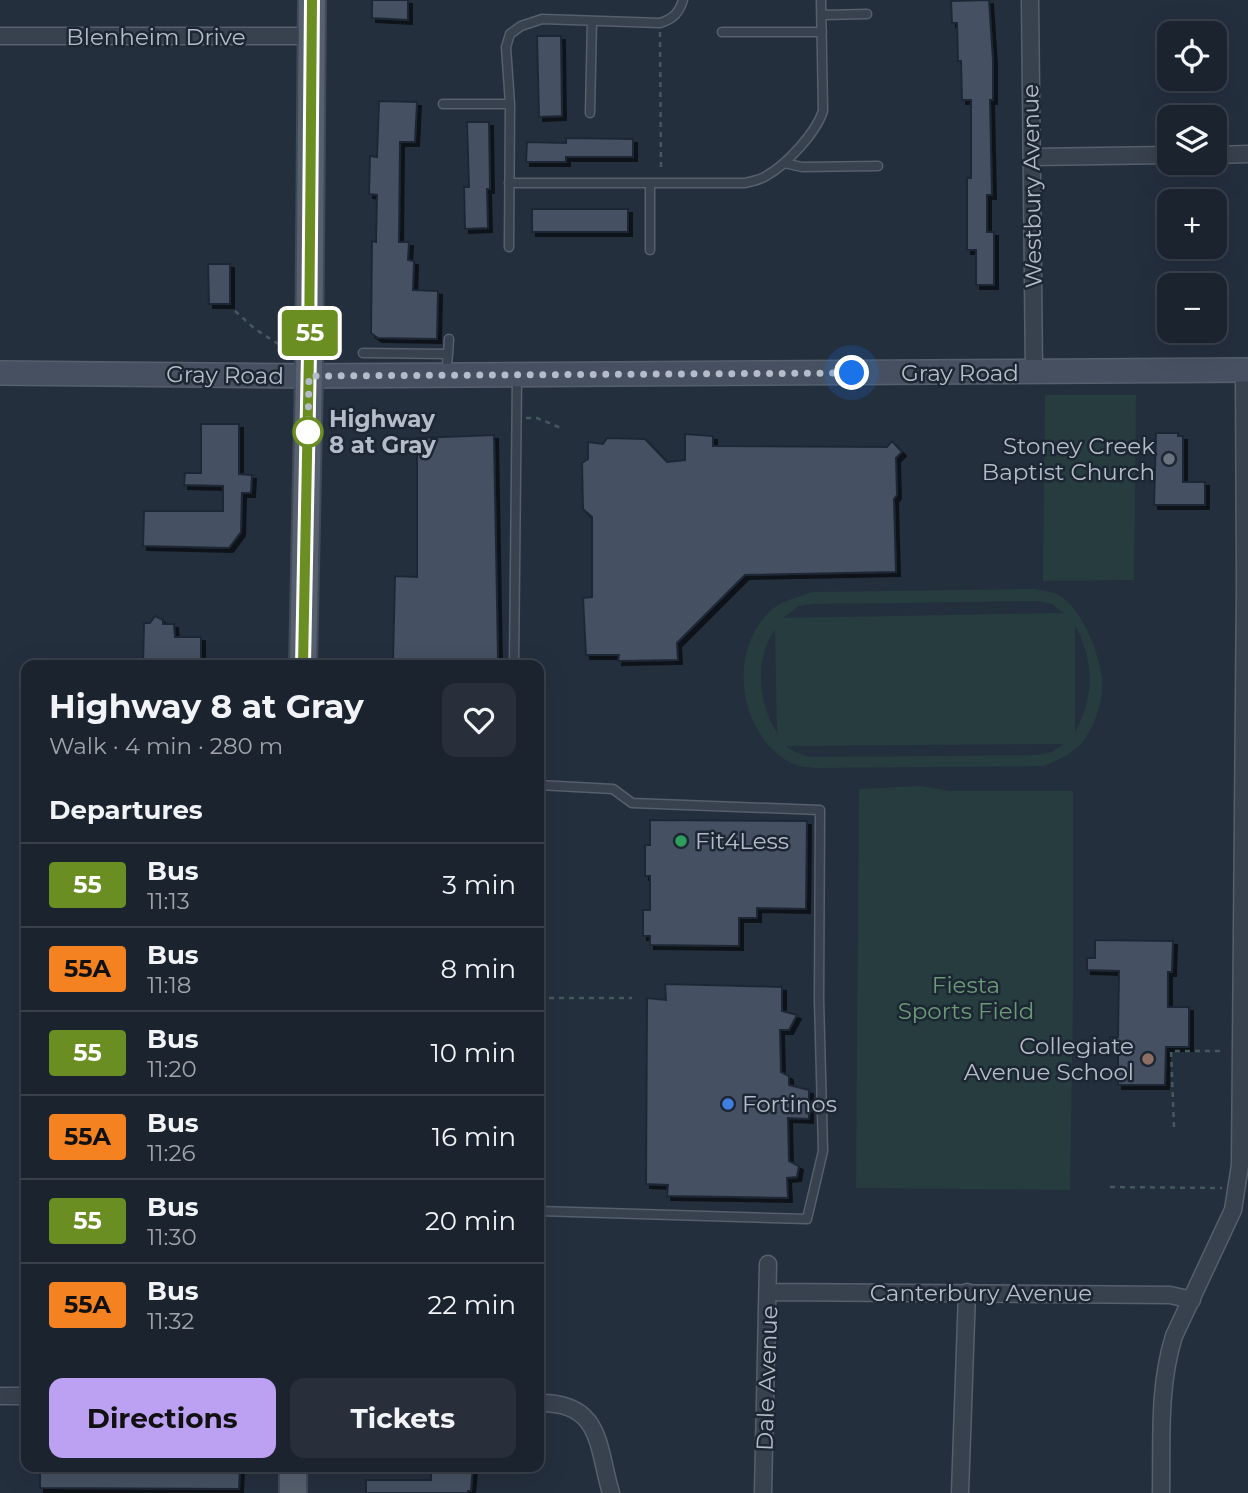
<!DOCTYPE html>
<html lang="en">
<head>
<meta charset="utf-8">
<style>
  :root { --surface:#1b232e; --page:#282f3a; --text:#f1f3f6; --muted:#a0a4aa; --line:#39404a; --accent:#bca0f2 }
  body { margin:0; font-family:Montserrat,sans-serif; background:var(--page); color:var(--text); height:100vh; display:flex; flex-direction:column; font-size:26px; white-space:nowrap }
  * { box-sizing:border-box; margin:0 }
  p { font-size:23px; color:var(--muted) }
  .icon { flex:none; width:38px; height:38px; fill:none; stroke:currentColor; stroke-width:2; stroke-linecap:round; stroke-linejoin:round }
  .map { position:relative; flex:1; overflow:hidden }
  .side { position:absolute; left:21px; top:660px; width:523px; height:812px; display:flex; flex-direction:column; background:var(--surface); border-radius:14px; box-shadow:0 7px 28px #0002,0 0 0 2px var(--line) }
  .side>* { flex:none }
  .badge { padding:0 14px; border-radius:5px; font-size:24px; line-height:46px }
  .buttons { position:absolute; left:1157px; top:21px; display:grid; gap:14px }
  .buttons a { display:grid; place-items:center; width:70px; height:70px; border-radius:14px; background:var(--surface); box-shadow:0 7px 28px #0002,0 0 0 2px var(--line); font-size:35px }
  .you { position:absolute; width:35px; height:35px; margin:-18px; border:5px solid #fff; border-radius:50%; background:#1a73e8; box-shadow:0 0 0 10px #1a73e833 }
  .map>.badge { position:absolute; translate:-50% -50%; box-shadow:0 0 0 4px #fff }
  h2 { padding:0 28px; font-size:26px; line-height:63px }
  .round { display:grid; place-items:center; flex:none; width:74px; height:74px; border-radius:14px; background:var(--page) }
  .overview { display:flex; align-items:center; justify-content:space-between; height:119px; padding:0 28px }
  h1 { font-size:33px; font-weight:700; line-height:52px }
  .primary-button { display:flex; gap:14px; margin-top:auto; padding:14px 28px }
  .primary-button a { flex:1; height:80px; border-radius:14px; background:var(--accent); color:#111; font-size:28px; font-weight:700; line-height:80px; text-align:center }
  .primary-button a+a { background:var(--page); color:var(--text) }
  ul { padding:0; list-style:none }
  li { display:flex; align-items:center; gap:21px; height:84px; padding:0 28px; border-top:2px solid var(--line) }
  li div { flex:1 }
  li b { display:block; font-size:26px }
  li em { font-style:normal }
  li .badge { min-width:77px; font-weight:700; text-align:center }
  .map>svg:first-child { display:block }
  .green { fill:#263c3f; fill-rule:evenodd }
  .building { fill:#455162; stroke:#1f2835; stroke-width:2; filter:url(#shadow) }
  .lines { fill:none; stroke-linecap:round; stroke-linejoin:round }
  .service-casing { stroke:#565f6c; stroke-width:11 }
  .minor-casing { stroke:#565f6c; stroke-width:19 }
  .secondary-casing { stroke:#565f6c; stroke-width:26 }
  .primary-casing { stroke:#414a57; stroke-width:30 }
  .path { stroke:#44595c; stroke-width:2.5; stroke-dasharray:5 5; stroke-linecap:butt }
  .service { stroke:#38414e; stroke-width:8 }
  .minor { stroke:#38414e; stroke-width:16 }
  .secondary { stroke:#465061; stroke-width:23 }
  .primary { stroke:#56606e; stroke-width:26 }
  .line-casing { stroke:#fff; stroke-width:16 }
  .line { stroke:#6b8e23; stroke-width:10 }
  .walk { stroke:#b4bcc9; stroke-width:7; stroke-dasharray:0 12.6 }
  .stop-dot { fill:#fff; stroke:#6b8e23; stroke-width:3.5 }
  .worship-dot { fill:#6b7280; stroke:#1d2633; stroke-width:2.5 }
  .leisure-dot { fill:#2e9e5b; stroke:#1d2633; stroke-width:2.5 }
  .education-dot { fill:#8d6e63; stroke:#1d2633; stroke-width:2.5 }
  .shop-dot { fill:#3f7fe0; stroke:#1d2633; stroke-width:2.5 }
  .labels { text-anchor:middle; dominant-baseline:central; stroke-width:5; stroke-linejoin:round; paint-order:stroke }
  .street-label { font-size:23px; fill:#b4bcc9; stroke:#1d2633 }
  .stop-label { font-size:23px; font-weight:bold; fill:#b4bcc9; stroke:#1d2633; text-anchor:start }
  .poi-label { font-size:23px; fill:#b4bcc9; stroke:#1d2633; text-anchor:end }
  .park-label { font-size:23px; fill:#6b9a76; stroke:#1d2633 }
</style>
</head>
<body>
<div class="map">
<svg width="1248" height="1493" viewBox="0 0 1248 1493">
  <defs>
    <filter id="shadow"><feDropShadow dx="4" dy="4" stdDeviation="0" flood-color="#0009"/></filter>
  </defs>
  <rect width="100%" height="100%" fill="#242f3e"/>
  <!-- green -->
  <path class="green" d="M1045,395H1136L1134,580L1043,581Z
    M1035,589C1042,591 1050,591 1056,594C1081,604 1099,653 1102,678C1104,698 1096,724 1084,740C1075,753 1058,760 1044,766L817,768C809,767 798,767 791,763C739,735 727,654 769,612C780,601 798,597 813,592ZM1038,601L1052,604L1064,613L783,618L799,606L814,604ZM1075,625C1094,661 1095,696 1075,732ZM775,630L777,732V733C758,703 754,659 775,630ZM1064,744L1052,752L1037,755L810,757L795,752L786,746Z
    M922,786L949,791H1073V997L1070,1190L856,1188L859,789Z"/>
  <!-- building -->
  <path class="building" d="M372,0H408V20L372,18Z
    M989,0L993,61V100H990L992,195H987V232H994V285H976V250H967V178H971V100H962L961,61H958L957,23H952L951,1Z
    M537,36H561L562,116L539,117Z
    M379,101L417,102L415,142H400L399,242H409L408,260L414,261L413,290L438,291L437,339L378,338L371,333L372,241L376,242L377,195L369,194L370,156L377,157Z
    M467,122H489L490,189H487L488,228L465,229L464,187H469Z
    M566,138L633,139V157H566V162H526L527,142L566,143Z
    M532,209H628V232H532Z
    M208,264H230V304H209Z
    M201,424H239V474L252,475L251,493H242L241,532L229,548L143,546L144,511H223V486L184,485L185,473H201Z
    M1156,433H1178V436H1183V482H1205V505H1154Z
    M685,434L713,436V446L887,447L892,441L902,452L896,458L897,495L894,499L896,572L745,575L677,643L678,660L618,661L619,655H586L583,598L592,597V517L583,509L582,463L588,459V442L603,444L607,438L645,439L667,462L685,460Z
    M494,435L498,659L393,660L395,576L417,577V438Z
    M155,616L163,620V624H174L175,637H201V665H143L144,623H150Z
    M650,820L807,821L806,909L757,908V918H739V946L650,945V936H643V910H650V876H645V845H650Z
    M1095,940L1173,941L1172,972H1168V1007H1189V1047H1166L1165,1085H1118V1050L1110,1049V1037H1118L1119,971L1087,970V958H1095Z
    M665,984L782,987V1011L797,1015L789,1030H780L781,1072L789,1076V1085L809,1090V1119L788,1118L789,1161L799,1166L797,1177L787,1178L788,1198L667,1196L668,1185L646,1184L647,998L666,1000Z
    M40,1466H240L239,1489L40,1488Z
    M431,1466H473L471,1491H468V1493H366V1480H431Z"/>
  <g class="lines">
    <!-- service casing -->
    <g class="service-casing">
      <path id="service" d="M823,15L867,14
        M722,32H822
        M443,104H510
        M590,113L592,21
        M784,163L802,167L878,166
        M509,183H745C752,181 760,180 766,176C786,165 816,133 823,111L821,0
        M509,247L510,104L506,47L510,34L521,26L542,19L660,23C673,19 679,13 683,0
        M650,250V184
        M363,353L448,354L446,374
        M448,354L449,339
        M514,665L517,377
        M539,785L613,789L632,803L820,810L819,999L823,1151L807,1219L539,1211"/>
    </g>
    <!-- minor casing -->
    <g class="minor-casing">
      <path id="minor" d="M1030,0L1034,373
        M0,36H311
        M1214,155L1248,154
        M1032,157L1169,155
        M769,1292L1170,1295L1192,1300
        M0,1396H26
        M539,1403C602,1402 597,1446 611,1493
        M763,1493L768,1264
        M960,1493L967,1292
        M1161,1493C1162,1440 1158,1387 1174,1336L1233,1210L1240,1165L1245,586L1244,370"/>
    </g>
    <!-- secondary casing -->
    <g class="secondary-casing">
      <path id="secondary" d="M0,373L309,376L1248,370"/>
    </g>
    <!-- primary casing -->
    <g class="primary-casing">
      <path id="primary" d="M303,665L309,376L312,0
        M293,1493V1466"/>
    </g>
    <!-- path -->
    <path class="path" d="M660,32L661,172
      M235,311L255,329L283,347
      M526,418H537L561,428
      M539,998H632
      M1174,1127L1171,1051H1223
      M1110,1187L1222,1188"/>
    <!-- service -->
    <use href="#service" class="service"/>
    <!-- minor -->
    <use href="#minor" class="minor"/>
    <!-- secondary -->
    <use href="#secondary" class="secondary"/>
    <!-- primary -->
    <use href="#primary" class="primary"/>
  </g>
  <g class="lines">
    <!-- line casing -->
    <g class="line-casing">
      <path id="line" d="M303,665L309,353L312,0"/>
    </g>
    <!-- line -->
    <use href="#line" class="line"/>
    <!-- walk -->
    <path class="walk" d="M308,432L309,376L852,373"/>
  </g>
  <!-- markers -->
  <circle class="stop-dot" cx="308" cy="432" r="14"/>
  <circle class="worship-dot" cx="1169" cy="459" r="7"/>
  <circle class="leisure-dot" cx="681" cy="841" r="7"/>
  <circle class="education-dot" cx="1148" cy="1059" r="7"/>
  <circle class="shop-dot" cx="728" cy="1104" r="7"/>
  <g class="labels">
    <!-- street labels -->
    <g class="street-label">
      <text x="156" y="37">Blenheim Drive</text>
      <text transform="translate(1032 186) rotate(-91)">Westbury Avenue</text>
      <text x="960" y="373">Gray Road</text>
      <text transform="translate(225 375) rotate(1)">Gray Road</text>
      <text x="981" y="1293">Canterbury Avenue</text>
      <text transform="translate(767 1378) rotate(-88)">Dale Avenue</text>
    </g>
    <!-- stop labels -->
    <g class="stop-label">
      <text x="329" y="419">Highway<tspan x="329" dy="26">8 at Gray</tspan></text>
    </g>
    <!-- poi labels -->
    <g class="poi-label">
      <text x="1155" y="446">Stoney Creek<tspan x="1155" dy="26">Baptist Church</tspan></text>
      <text x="695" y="841" text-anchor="start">Fit4Less</text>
      <text x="1134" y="1046">Collegiate<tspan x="1134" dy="26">Avenue School</tspan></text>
      <text x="742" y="1104" text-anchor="start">Fortinos</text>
    </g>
    <!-- park labels -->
    <g class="park-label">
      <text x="966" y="985">Fiesta<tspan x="966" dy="26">Sports Field</tspan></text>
    </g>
  </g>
</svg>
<div class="buttons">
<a><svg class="icon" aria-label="locate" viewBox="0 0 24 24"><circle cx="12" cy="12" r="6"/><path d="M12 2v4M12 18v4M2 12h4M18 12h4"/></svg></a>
<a><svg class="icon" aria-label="layers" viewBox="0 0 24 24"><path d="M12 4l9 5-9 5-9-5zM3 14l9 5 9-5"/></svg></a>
<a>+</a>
<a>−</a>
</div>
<div class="you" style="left:852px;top:373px"></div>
<b class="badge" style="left:310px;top:333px;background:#6b8e23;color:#fff">55</b>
<section class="side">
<div class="overview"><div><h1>Highway 8 at Gray</h1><p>Walk · 4 min · 280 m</p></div><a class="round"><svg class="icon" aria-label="heart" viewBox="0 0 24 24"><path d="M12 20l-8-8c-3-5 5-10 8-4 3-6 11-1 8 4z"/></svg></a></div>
<h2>Departures</h2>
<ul>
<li><span class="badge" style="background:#6b8e23;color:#fff">55</span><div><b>Bus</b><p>11:13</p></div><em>3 min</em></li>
<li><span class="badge" style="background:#f58220;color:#111">55A</span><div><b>Bus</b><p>11:18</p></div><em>8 min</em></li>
<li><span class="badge" style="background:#6b8e23;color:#fff">55</span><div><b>Bus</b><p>11:20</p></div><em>10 min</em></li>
<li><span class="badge" style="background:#f58220;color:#111">55A</span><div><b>Bus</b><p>11:26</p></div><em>16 min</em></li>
<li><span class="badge" style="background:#6b8e23;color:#fff">55</span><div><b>Bus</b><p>11:30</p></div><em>20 min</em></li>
<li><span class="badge" style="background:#f58220;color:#111">55A</span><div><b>Bus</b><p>11:32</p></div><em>22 min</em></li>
</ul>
<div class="primary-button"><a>Directions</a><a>Tickets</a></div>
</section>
</div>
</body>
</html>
